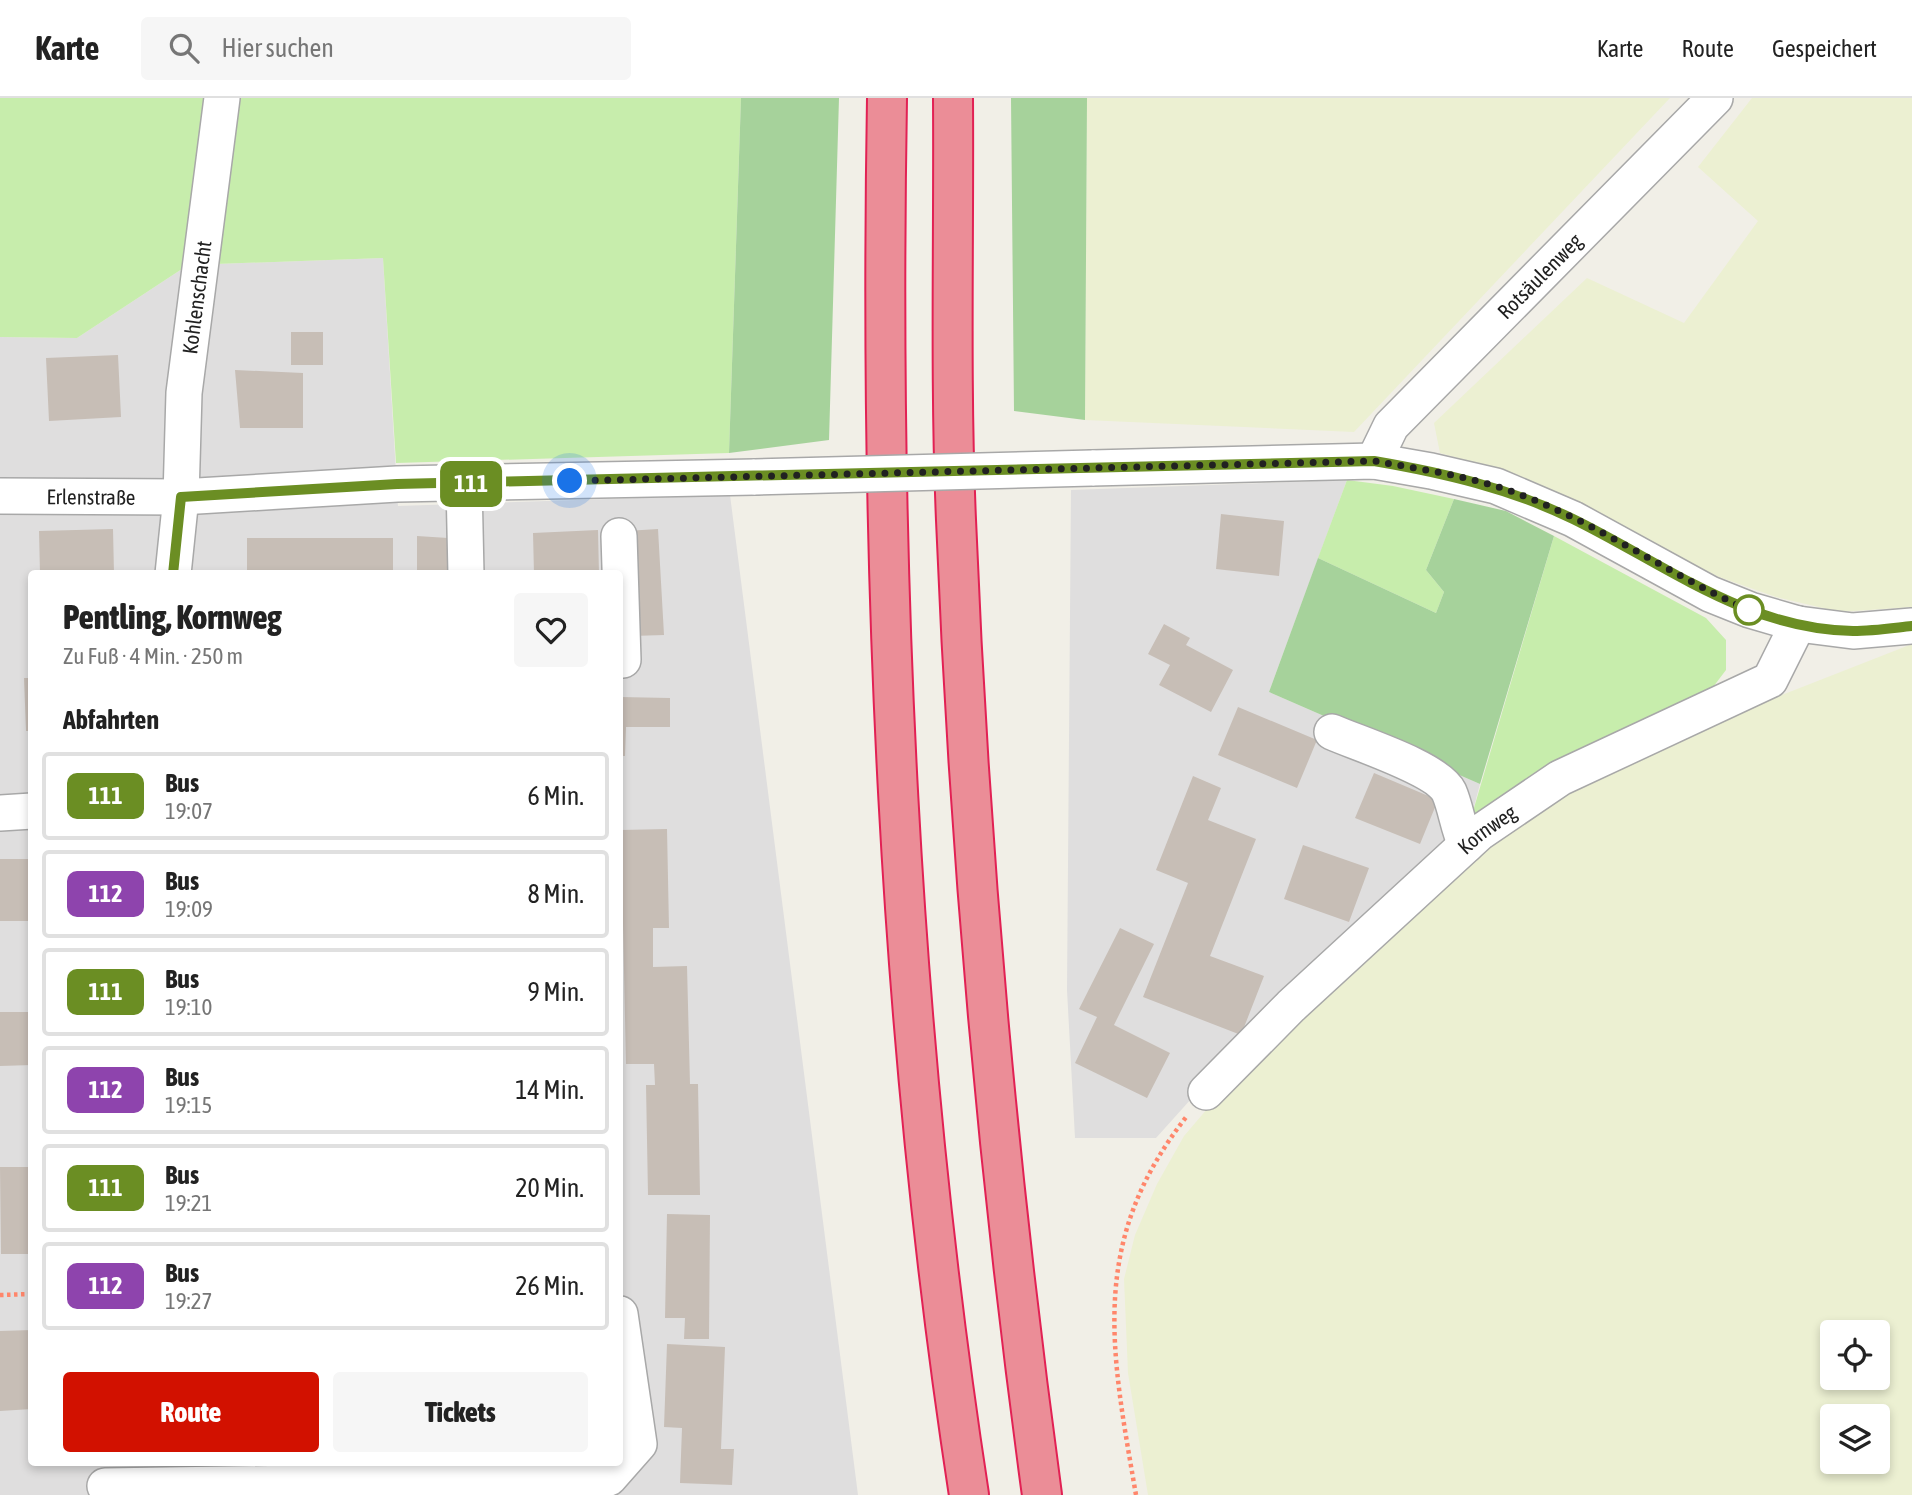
<!DOCTYPE html>
<html lang="de">
<head>
<meta charset="utf-8">
<style>
  :root { --surface:#fff; --page:#f6f6f6; --text:#222; --muted:#767676; --line:#e0e0e0; --accent:#d21100 }
  body { margin:0; font-family:"Asap Condensed",sans-serif; background:var(--page); color:var(--text); height:100vh; display:flex; flex-direction:column; font-size:26px; white-space:nowrap }
  * { box-sizing:border-box; margin:0 }
  p { font-size:23px; color:var(--muted) }
  .icon { flex:none; width:38px; height:38px; fill:none; stroke:currentColor; stroke-width:2; stroke-linecap:round; stroke-linejoin:round }
  .map { position:relative; flex:1; overflow:hidden }
  .details { position:absolute; left:28px; top:472px; width:595px; height:896px; display:flex; flex-direction:column; background:var(--surface); border-radius:7px; box-shadow:0 4px 10px #0003 }
  .details>* { flex:none }
  .badge { padding:0 14px; border-radius:10px; font-size:24px; line-height:46px }
  .controls { position:absolute; left:1820px; top:1222px; display:grid; gap:14px }
  .controls a { display:grid; place-items:center; width:70px; height:70px; border-radius:7px; background:var(--surface); box-shadow:0 4px 10px #0003; font-size:35px }
  .you { position:absolute; width:35px; height:35px; margin:-18px; border:5px solid #fff; border-radius:50%; background:#1a73e8; box-shadow:0 0 0 10px #1a73e833 }
  .map>.badge { position:absolute; translate:-50% -50%; box-shadow:0 0 0 4px #fff }
  h2 { padding:0 35px; font-size:26px; line-height:63px }
  .round { display:grid; place-items:center; flex:none; width:74px; height:74px; border-radius:7px; background:var(--page) }
  .headline { display:flex; align-items:center; justify-content:space-between; height:119px; padding:0 35px }
  h1 { font-size:33px; font-weight:800; line-height:52px }
  .button { display:flex; gap:14px; margin-top:auto; padding:14px 35px }
  .button a { flex:1; height:80px; border-radius:7px; background:var(--accent); color:#fff; font-size:28px; font-weight:800; line-height:80px; text-align:center }
  .button a+a { background:var(--page); color:var(--text) }
  ul { padding:0; list-style:none }
  li { display:flex; align-items:center; gap:21px; height:88px; margin:0 14px 10px; padding:0 21px; border:4px solid var(--line); border-radius:7px }
  li div { flex:1 }
  li b { display:block; font-size:26px }
  li em { font-style:normal }
  li .badge { min-width:77px; font-weight:700; text-align:center }
  header { display:flex; align-items:center; gap:42px; box-sizing:border-box; height:98px; padding:0 35px; background:var(--surface); border-bottom:2px solid var(--line) }
  header strong { font-size:33px }
  nav { display:flex; gap:38px; margin-inline-start:auto; font-size:24px }
  .search { width:490px; height:63px; background:var(--page); display:flex; align-items:center; gap:18px; box-sizing:border-box; padding:0 24px; border-radius:7px; color:var(--muted); font-size:26px }
  .map>svg:first-child { display:block }
  .residential { fill:#dfdede; fill-rule:evenodd }
  .farmland { fill:#ecf0d2; fill-rule:evenodd }
  .grass { fill:#c7edac }
  .forest { fill:#a6d29b }
  .building { fill:#c7beb6 }
  .lines { fill:none; stroke-linecap:round; stroke-linejoin:round }
  .minor-casing { stroke:#a8a8a8; stroke-width:38 }
  .highway-casing { stroke:#e22154; stroke-width:42 }
  .path { stroke:#ff866b; stroke-width:4.5; stroke-dasharray:3.5 3.5; stroke-linecap:butt }
  .minor { stroke:#fff; stroke-width:35 }
  .highway { stroke:#eb8d97; stroke-width:38 }
  .minor-bridge-casing { stroke:#a8a8a8; stroke-width:38; stroke-linecap:butt }
  .minor-bridge { stroke:#fff; stroke-width:35 }
  .line-casing { stroke:#fff; stroke-width:16 }
  .line { stroke:#6b8e23; stroke-width:10 }
  .walk { stroke:#212121; stroke-width:7; stroke-dasharray:0 12.6 }
  .stop-dot { fill:#fff; stroke:#6b8e23; stroke-width:3.5 }
  .labels { text-anchor:middle; dominant-baseline:central; stroke-width:6; stroke-linejoin:round; paint-order:stroke }
  .street-label { font-size:21px; fill:#212121; stroke:#fff }
</style>
</head>
<body>
<header>
<strong>Karte</strong>
<div class="search"><svg class="icon" aria-label="search" viewBox="0 0 24 24"><circle cx="10" cy="10" r="6"/><path d="M15 15l6 6"/></svg>Hier suchen</div>
<nav><a>Karte</a><a>Route</a><a>Gespeichert</a></nav>
</header>
<div class="map">
<svg width="1912" height="1397" viewBox="0 0 1912 1397">
  <rect width="100%" height="100%" fill="#f1efe7"/>
  <!-- residential -->
  <path class="residential" d="M383,160L398,408L730,397L858,1397H0V239L77,240L188,167ZM32,476H620V1365H32Z
    M1347,382L1269,594L1480,686L1471,720L1289,892L1156,1040H1075L1067,892L1071,392Z"/>
  <!-- farmland -->
  <path class="farmland" d="M1087,0H1670L1354,334L1085,322Z
    M1752,0H1912V509L1840,514L1776,499L1719,479L1515,376L1440,355L1434,325L1587,180L1684,225L1758,123L1698,69Z
    M1912,546V1397H1148L1128,1275L1124,1181L1135,1137L1157,1086L1184,1038L1225,990L1488,743L1556,695L1672,640ZM1832,1234H1878V1279H1832ZM1832,1318H1878V1363H1832Z"/>
  <!-- grass -->
  <path class="grass" d="M0,0H741L729,355L396,365L383,160L188,167L77,240L0,239Z
    M1347,382L1393,388L1454,401L1426,472L1444,494L1436,515L1318,460Z
    M1554,438L1706,520L1726,542V572L1707,597L1471,720Z"/>
  <!-- forest -->
  <path class="forest" d="M741,0H839L829,342L729,355Z
    M1011,0H1087L1085,322L1014,313Z
    M1454,401L1506,413L1554,438L1480,686L1269,594L1318,460L1436,515L1444,494L1426,472Z"/>
  <!-- building -->
  <path class="building" d="M291,234H323V267H291Z
    M118,257L121,319L49,323L46,260Z
    M235,272L303,275V330H240Z
    M1221,416L1284,423L1279,478L1216,471Z
    M113,431L114,476H40L39,433Z
    M658,431L664,537L632,538L626,433Z
    M598,432L599,476H534L533,435Z
    M417,438L448,440V476H417Z
    M247,440H393V476H247Z
    M1164,526L1190,540L1186,547L1233,572L1211,614L1159,587L1170,567L1148,556Z
    M24,580H32V633H26Z
    M620,599L670,600V629H626L625,658H620Z
    M1238,609L1317,642L1297,690L1218,657Z
    M1374,675L1438,702L1420,746L1355,720Z
    M1193,678L1221,690L1208,722L1256,741L1210,858L1264,878L1241,937L1143,899L1188,785L1156,772Z
    M667,731L669,830H653V869L687,868L690,986H698L700,1097H648L646,987H655L654,966H626L621,732Z
    M1303,747L1369,770L1349,824L1284,801Z
    M0,761H32V823H0Z
    M1120,830L1154,846L1114,927L1170,955L1147,1000L1075,965L1097,919L1079,911Z
    M0,914H32V967L0,968Z
    M0,1069H32V1156H1Z
    M667,1116L710,1117L709,1241H684L685,1220H665Z
    M32,1232V1311L0,1313V1233Z
    M667,1246L725,1249L721,1351H734L732,1387L680,1385L682,1330L664,1329Z"/>
  <g class="lines">
    <!-- minor casing -->
    <g class="minor-casing">
      <g id="minor">
        <path id="s1" d="M1374,363L1391,328L1715,0"/>
        <path d="M1092,370L1374,363L1431,373L1496,388L1573,421L1710,496L1750,512L1798,526L1853,533L1912,528"/>
        <path d="M464,386L466,476"/>
        <path id="s2" d="M0,398L181,399L397,386L755,379"/>
        <path d="M619,438L623,562H620"/>
        <path id="s3" d="M173,476L181,399L184,295L222,0"/>
        <path d="M1332,634C1359,646 1437,670 1449,694C1456,710 1458,730 1466,747"/>
        <path d="M0,715L32,713"/>
        <path id="s4" d="M1206,994L1291,908L1479,735L1560,680L1770,582L1798,526"/>
        <path d="M105,1388L609,1380L639,1346L620,1216"/>
      </g>
    </g>
    <!-- highway casing -->
    <g class="highway-casing">
      <path id="highway" d="M887,0C879,466 898,936 969,1397
        M953,0C954,141 950,282 956,422C969,749 998,1074 1042,1397"/>
    </g>
    <!-- path -->
    <path class="path" d="M0,1197L32,1196
      M1136,1397C1111,1252 1088,1144 1187,1018"/>
    <!-- minor -->
    <use href="#minor" class="minor"/>
    <!-- highway -->
    <use href="#highway" class="highway"/>
    <!-- minor-bridge casing -->
    <g class="minor-bridge-casing">
      <path id="minor-bridge" d="M755,379L1092,370"/>
    </g>
    <!-- minor-bridge -->
    <use href="#minor-bridge" class="minor-bridge"/>
  </g>
  <g class="lines">
    <!-- line casing -->
    <g class="line-casing">
      <path id="line" d="M173,476L181,399L397,386L1374,363C1444,375 1509,390 1573,421C1663,465 1748,532 1853,533C1873,533 1893,530 1912,528"/>
    </g>
    <!-- line -->
    <use href="#line" class="line"/>
    <!-- walk -->
    <path class="walk" d="M570,383L1374,363C1414,370 1456,376 1495,388C1584,415 1665,475 1749,512"/>
  </g>
  <!-- markers -->
  <circle class="stop-dot" cx="1749" cy="512" r="14"/>
  <g class="labels">
    <!-- street labels -->
    <g class="street-label">
      <text stroke="none"><textPath href="#s1" startOffset="250">Rotsäulenweg</textPath></text>
      <text stroke="none"><textPath href="#s3" startOffset="278">Kohlenschacht</textPath></text>
      <text stroke="none"><textPath href="#s2" startOffset="91">Erlenstraße</textPath></text>
      <text stroke="none"><textPath href="#s4" startOffset="385">Kornweg</textPath></text>
    </g>
  </g>
</svg>
<div class="controls">
<a><svg class="icon" aria-label="locate" viewBox="0 0 24 24"><circle cx="12" cy="12" r="6"/><path d="M12 2v4M12 18v4M2 12h4M18 12h4"/></svg></a>
<a><svg class="icon" aria-label="layers" viewBox="0 0 24 24"><path d="M12 4l9 5-9 5-9-5zM3 14l9 5 9-5"/></svg></a>
</div>
<div class="you" style="left:570px;top:383px"></div>
<b class="badge" style="left:471px;top:386px;background:#6b8e23;color:#fff">111</b>
<section class="details">
<div class="headline"><div><h1>Pentling, Kornweg</h1><p>Zu Fuß · 4 Min. · 250 m</p></div><a class="round"><svg class="icon" aria-label="heart" viewBox="0 0 24 24"><path d="M12 20l-8-8c-3-5 5-10 8-4 3-6 11-1 8 4z"/></svg></a></div>
<h2>Abfahrten</h2>
<ul>
<li><span class="badge" style="background:#6b8e23;color:#fff">111</span><div><b>Bus</b><p>19:07</p></div><em>6 Min.</em></li>
<li><span class="badge" style="background:#8e44ad;color:#fff">112</span><div><b>Bus</b><p>19:09</p></div><em>8 Min.</em></li>
<li><span class="badge" style="background:#6b8e23;color:#fff">111</span><div><b>Bus</b><p>19:10</p></div><em>9 Min.</em></li>
<li><span class="badge" style="background:#8e44ad;color:#fff">112</span><div><b>Bus</b><p>19:15</p></div><em>14 Min.</em></li>
<li><span class="badge" style="background:#6b8e23;color:#fff">111</span><div><b>Bus</b><p>19:21</p></div><em>20 Min.</em></li>
<li><span class="badge" style="background:#8e44ad;color:#fff">112</span><div><b>Bus</b><p>19:27</p></div><em>26 Min.</em></li>
</ul>
<div class="button"><a>Route</a><a>Tickets</a></div>
</section>
</div>
</body>
</html>
